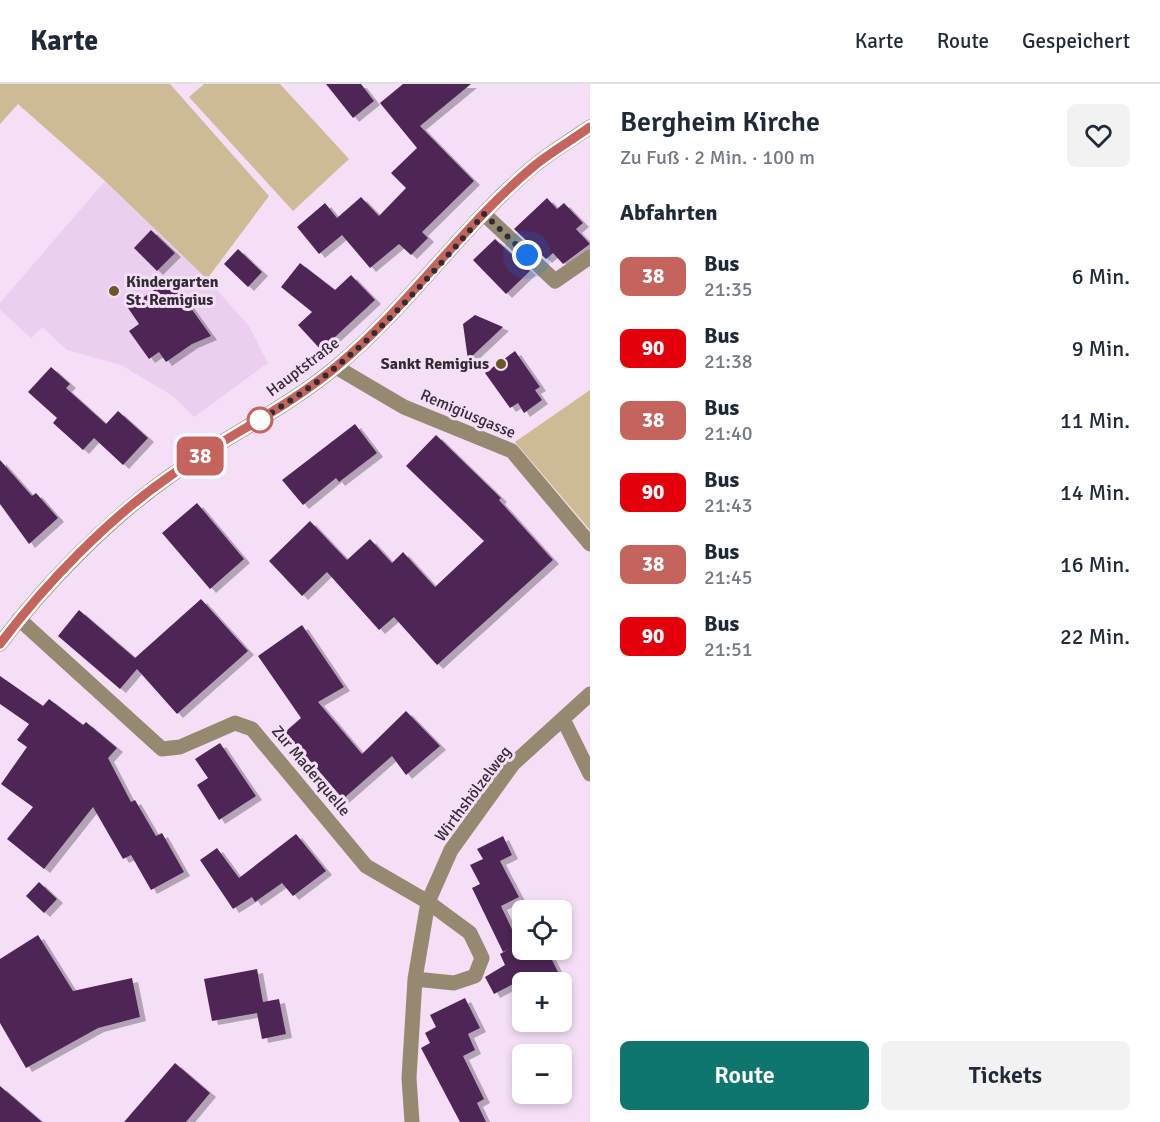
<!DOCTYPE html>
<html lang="de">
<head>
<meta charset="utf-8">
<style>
  :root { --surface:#fff; --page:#f2f2f3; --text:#1f2937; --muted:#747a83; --line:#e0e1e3; --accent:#0f766e }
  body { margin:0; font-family:Signika,sans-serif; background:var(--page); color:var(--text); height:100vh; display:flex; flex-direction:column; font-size:22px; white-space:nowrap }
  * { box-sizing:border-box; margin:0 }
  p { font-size:20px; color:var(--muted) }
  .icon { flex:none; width:33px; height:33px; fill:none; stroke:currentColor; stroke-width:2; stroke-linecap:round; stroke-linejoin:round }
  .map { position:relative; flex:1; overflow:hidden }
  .sheet { display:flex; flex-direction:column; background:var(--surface); width:570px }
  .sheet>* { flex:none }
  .badge { padding:0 12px; border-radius:9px; font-size:21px; line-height:39px }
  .controls { position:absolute; left:512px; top:816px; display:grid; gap:12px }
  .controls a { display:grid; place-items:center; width:60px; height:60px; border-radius:9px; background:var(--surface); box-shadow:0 3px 9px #0003; font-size:30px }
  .you { position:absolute; width:30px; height:30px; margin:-15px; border:4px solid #fff; border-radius:50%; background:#1a73e8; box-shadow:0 0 0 9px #1a73e833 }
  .map>.badge { position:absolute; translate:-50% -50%; box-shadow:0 0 0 3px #fff }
  h2 { padding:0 30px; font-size:22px; line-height:54px }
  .round { display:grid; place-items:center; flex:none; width:63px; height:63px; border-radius:9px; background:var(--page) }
  .head { display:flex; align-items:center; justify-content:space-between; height:102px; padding:0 30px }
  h1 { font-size:28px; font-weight:600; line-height:45px }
  .primary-button { display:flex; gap:12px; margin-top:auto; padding:12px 30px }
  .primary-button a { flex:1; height:69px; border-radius:9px; background:var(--accent); color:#fff; font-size:24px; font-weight:600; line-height:69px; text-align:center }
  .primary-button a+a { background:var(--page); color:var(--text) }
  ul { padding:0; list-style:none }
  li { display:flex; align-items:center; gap:18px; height:72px; padding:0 30px }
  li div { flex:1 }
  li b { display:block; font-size:22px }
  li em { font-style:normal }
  li .badge { min-width:66px; font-weight:700; text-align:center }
  header { display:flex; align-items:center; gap:36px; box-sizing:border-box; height:84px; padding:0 30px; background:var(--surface); border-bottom:2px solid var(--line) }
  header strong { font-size:28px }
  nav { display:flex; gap:33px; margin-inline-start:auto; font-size:21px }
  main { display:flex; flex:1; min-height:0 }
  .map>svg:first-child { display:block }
  .built { fill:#ead0ee }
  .green { fill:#ccbb95 }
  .building { fill:#4d2854; filter:url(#shadow) }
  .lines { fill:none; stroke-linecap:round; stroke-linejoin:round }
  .minor { stroke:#958a70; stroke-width:15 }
  .line-casing { stroke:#fff; stroke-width:14 }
  .line { stroke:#c4645c; stroke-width:9 }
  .walk { stroke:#332b34; stroke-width:6; stroke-dasharray:0 10.8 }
  .poi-dot { fill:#6b5726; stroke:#f4dff7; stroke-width:2 }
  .stop-dot { fill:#fff; stroke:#c4645c; stroke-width:3 }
  .labels { text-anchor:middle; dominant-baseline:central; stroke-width:6; stroke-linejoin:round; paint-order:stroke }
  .poi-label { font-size:16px; font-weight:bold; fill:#332b34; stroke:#f4dff7; text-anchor:start }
  .street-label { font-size:16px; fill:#332b34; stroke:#f4dff7 }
</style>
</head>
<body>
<header>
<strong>Karte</strong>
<nav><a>Karte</a><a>Route</a><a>Gespeichert</a></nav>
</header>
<main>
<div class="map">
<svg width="590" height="1038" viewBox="0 0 590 1038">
  <defs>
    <filter id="shadow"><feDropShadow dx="6" dy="4" stdDeviation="0" flood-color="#0004"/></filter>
  </defs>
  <rect width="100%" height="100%" fill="#f4dff7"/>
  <!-- built -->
  <path class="built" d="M105,97L207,195L249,242L268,279L194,333L173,312L121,281L67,266L42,243L31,254L0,226V219Z"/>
  <!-- green -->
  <path class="green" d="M0,0H170L269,112L207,195L105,97L18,20L0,40Z
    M204,0H280L349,75L293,127L189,13Z
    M590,306V446L515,358Z"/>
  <!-- building -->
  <path class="building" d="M326,0H361L374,17L353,34Z
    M403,0H471L420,42L474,97L422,148L428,154L411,171L399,160L370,184L342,151L319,170L297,143L325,119L337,134L361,113L379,132L406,104L391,89L417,64L380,19Z
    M547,114L557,125L564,119L583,139L576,145L590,160L563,180L553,169L546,175L514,145Z
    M151,146L175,169L157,187L134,164Z
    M495,155L530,187L506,210L473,176Z
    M238,165L262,188L248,203L224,180Z
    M300,179L335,206L351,191L375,216L321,266L298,241L312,228L281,203Z
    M170,195L211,252L192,260L166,278L159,268L149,275L129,247L139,240L128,224Z
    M475,231L503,243L468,276L463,240Z
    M515,267L540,303L535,306L542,316L524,329L518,319L510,324L485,289Z
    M51,283L70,300L66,304L106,340L118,327L148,354L123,381L94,354L83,366L53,339L57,334L28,308Z
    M355,340L377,369L339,398L336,394L303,421L282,396Z
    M436,351L501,414L499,416L553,476L437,581L394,533L379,546L327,488L302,512L269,477L310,437L347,476L370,455L392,479L403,468L435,503L484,457L406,382Z
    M0,376L32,412L36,409L58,434L29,460L0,420Z
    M197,419L244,475L210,505L162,449Z
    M201,515L248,567L177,630L137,585L120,605L58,552L79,526L135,574Z
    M302,541L344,603L318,618L362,670L406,627L440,662L406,691L392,672L343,715L285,648L301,634L258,572Z
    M0,592L43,622L49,615L83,641L86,638L117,664L108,674L131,718L135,716L156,752L162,749L184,788L151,806L131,771L123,775L93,723L44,785L7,755L33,723L1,700L27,663L17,656L29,640L0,620Z
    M220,659L256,712L219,736L197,701L208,694L195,675Z
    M296,750L326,787L293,812L282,799L255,818L252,813L233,825L200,776L217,764L239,794Z
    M503,752L512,771L500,777L519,813L501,822L519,860L522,858V866H547L559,890L542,898H517L494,910L485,893L505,881L500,870L511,864L503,868L472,804L480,800L470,781L483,775L477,765Z
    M39,798L57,815L44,829L26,812Z
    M38,851L73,907L132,894L140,933L98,944L26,984L0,939V875Z
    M257,885L263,918L279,915L286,950L262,955L257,929L212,937L204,895Z
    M465,914L480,944L468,950L475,966L463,972L484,1015L477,1019L486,1038H460L421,964L430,959L425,949L436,943L430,931Z
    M175,979L210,1009L186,1038H124Z
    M0,1002L42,1038H0Z"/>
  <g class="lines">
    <!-- minor -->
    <path class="minor" d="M484,130L555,197L590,173
      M336,283L404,323L512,367L590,460
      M19,535L162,665L180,663L235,639L252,645L366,782L428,818L470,849L482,874L475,892L454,899L415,895
      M0,560C45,500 109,435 170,392C224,353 286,325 337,282C409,222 462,142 534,82C551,68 571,56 590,43
      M563,635L590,690
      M412,1038L409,994L415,895L428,818L451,766L513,680L590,610"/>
  </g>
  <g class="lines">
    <!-- line casing -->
    <g class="line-casing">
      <path id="line" d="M0,560C45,500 108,435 170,392C224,353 286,325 337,282C409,222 462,142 534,82C551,68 572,56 590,43"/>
    </g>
    <!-- line -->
    <use href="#line" class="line"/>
    <!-- walk -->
    <path class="walk" d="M260,336L257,338C284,321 312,303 336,283C391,238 438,183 484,130L527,171"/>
  </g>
  <!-- markers -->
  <g class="poi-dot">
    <circle cx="114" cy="207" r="6"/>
    <circle cx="501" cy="280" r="6"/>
  </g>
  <circle class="stop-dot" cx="260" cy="336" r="12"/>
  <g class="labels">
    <!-- poi labels -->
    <g class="poi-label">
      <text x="126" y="198">Kindergarten<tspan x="126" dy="18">St. Remigius</tspan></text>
      <text x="489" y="280" text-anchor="end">Sankt Remigius</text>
    </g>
    <!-- street labels -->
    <g class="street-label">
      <text transform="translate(303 283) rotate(-37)">Hauptstraße</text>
      <text transform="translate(468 330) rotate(23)">Remigiusgasse</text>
      <text transform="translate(311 687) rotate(50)">Zur Maderquelle</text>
      <text transform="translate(473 710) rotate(-53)">Wirthshölzelweg</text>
    </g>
  </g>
</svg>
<div class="controls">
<a><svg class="icon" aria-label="locate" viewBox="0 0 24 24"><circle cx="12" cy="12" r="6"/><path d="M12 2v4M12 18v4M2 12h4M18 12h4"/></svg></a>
<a>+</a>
<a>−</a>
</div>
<div class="you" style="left:527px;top:171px"></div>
<b class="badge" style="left:200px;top:372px;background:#c4645c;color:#fff">38</b>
</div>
<section class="sheet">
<div class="head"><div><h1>Bergheim Kirche</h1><p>Zu Fuß · 2 Min. · 100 m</p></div><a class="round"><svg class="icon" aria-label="heart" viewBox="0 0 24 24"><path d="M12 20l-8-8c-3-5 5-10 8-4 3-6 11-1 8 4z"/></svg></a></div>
<h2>Abfahrten</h2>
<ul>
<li><span class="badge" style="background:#c4645c;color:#fff">38</span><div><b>Bus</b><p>21:35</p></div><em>6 Min.</em></li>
<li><span class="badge" style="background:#e3000b;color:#fff">90</span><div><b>Bus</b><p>21:38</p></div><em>9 Min.</em></li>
<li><span class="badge" style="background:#c4645c;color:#fff">38</span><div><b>Bus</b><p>21:40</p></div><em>11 Min.</em></li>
<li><span class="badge" style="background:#e3000b;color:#fff">90</span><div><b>Bus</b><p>21:43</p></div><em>14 Min.</em></li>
<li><span class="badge" style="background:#c4645c;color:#fff">38</span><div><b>Bus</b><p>21:45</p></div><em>16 Min.</em></li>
<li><span class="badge" style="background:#e3000b;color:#fff">90</span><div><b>Bus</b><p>21:51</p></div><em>22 Min.</em></li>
</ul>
<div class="primary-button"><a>Route</a><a>Tickets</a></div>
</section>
</main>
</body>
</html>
